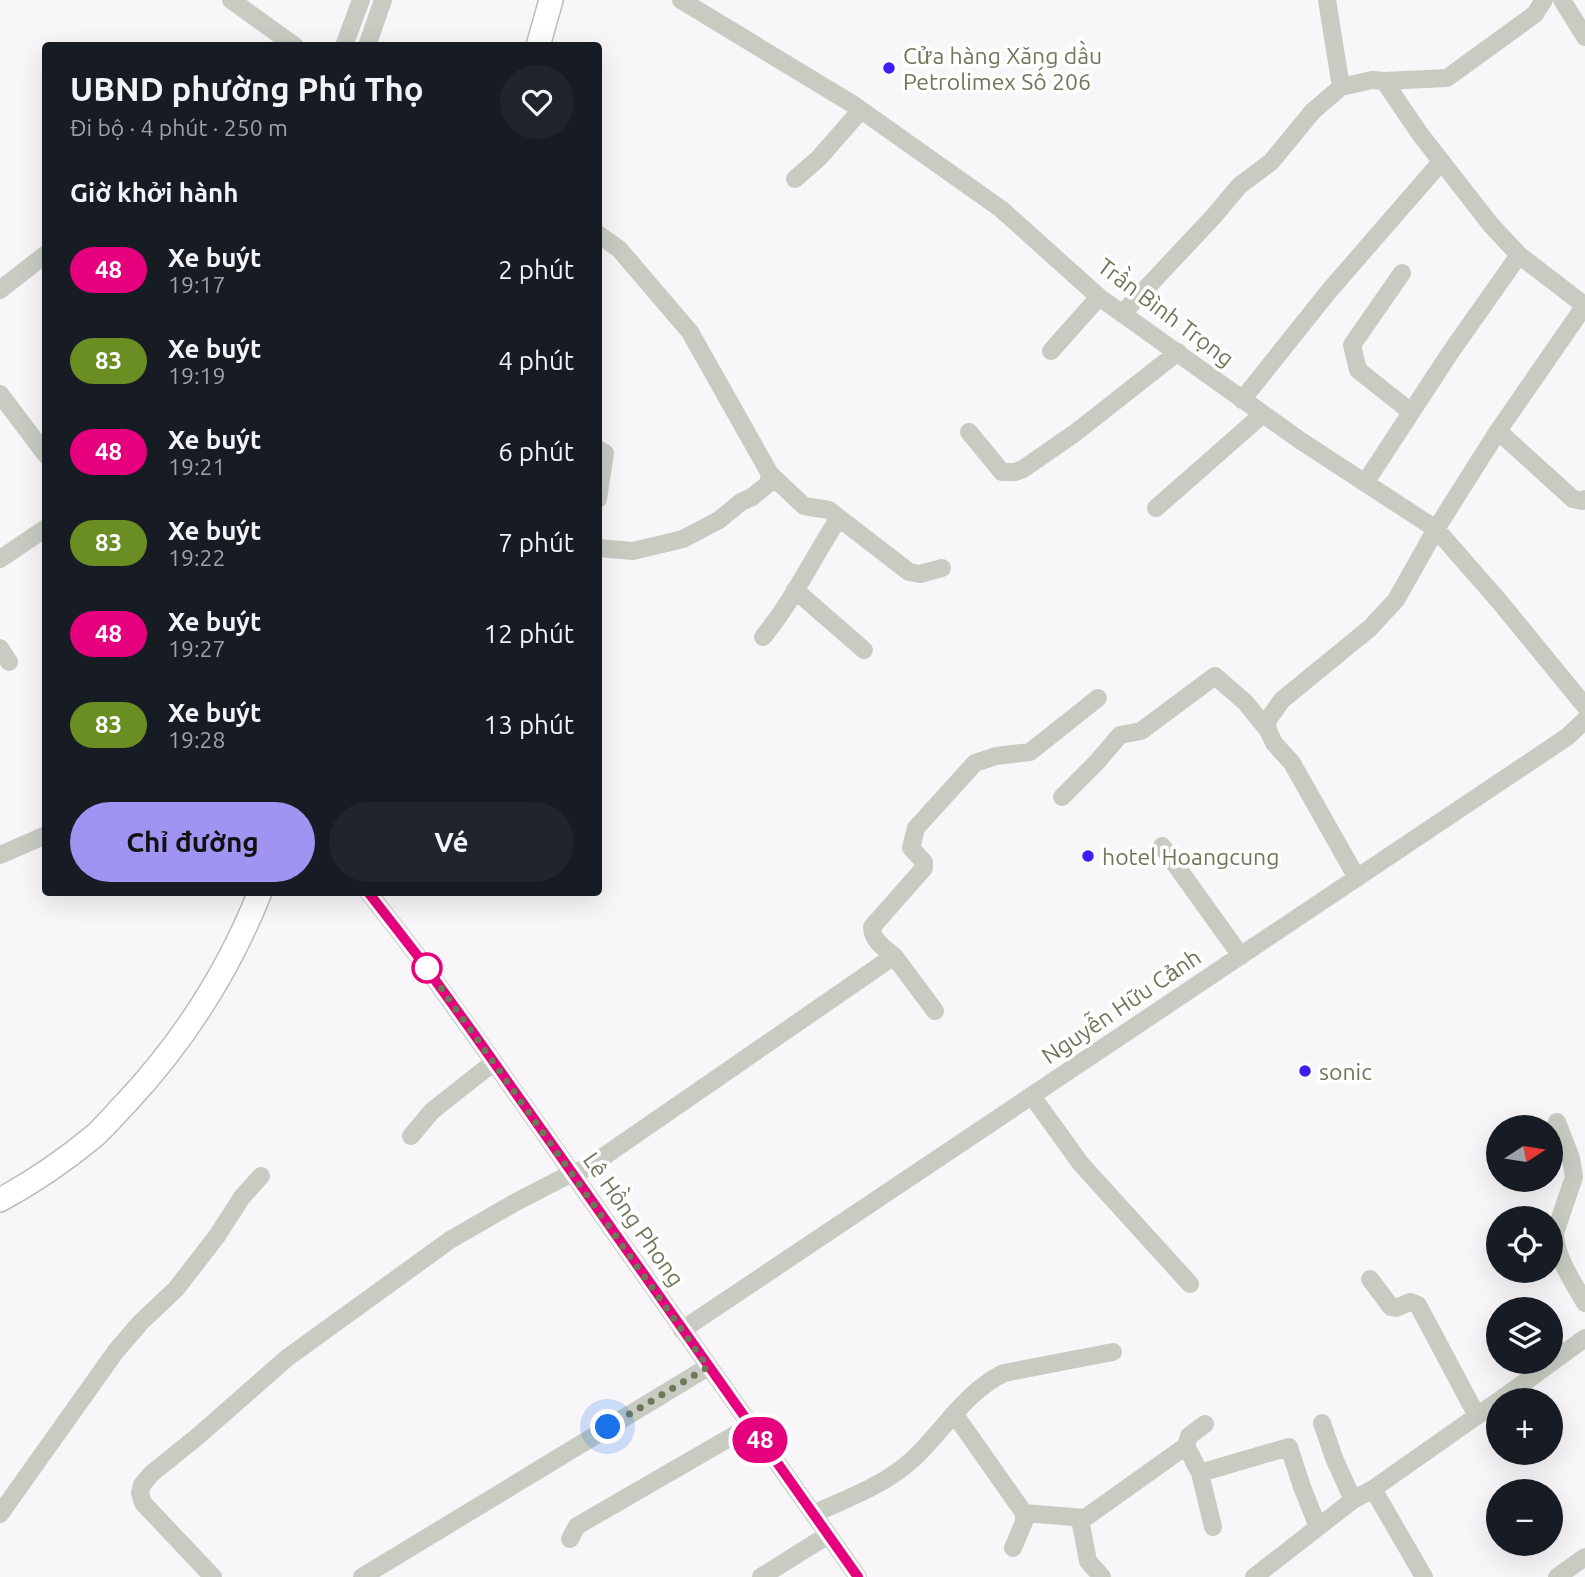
<!DOCTYPE html>
<html lang="vi">
<head>
<meta charset="utf-8">
<style>
  :root { --surface:#171b24; --page:#20242c; --text:#f1f3f6; --muted:#9ea1a6; --accent:#a094f3 }
  body { margin:0; font-family:Ubuntu,sans-serif; background:var(--page); color:var(--text); height:100vh; display:flex; flex-direction:column; font-size:26px; white-space:nowrap }
  * { box-sizing:border-box; margin:0 }
  p { font-size:23px; color:var(--muted) }
  .icon { flex:none; width:38px; height:38px; fill:none; stroke:currentColor; stroke-width:2; stroke-linecap:round; stroke-linejoin:round }
  .map { position:relative; flex:1; overflow:hidden }
  .side { position:absolute; left:42px; top:42px; width:560px; height:854px; display:flex; flex-direction:column; background:var(--surface); border-radius:7px; box-shadow:0 7px 28px #0002 }
  .side>* { flex:none }
  .badge { padding:0 14px; border-radius:23px; font-size:24px; line-height:46px }
  .needle { width:46px; rotate:78deg }
  .fabs { position:absolute; left:1486px; top:1115px; display:grid; gap:14px }
  .fabs a { display:grid; place-items:center; width:77px; height:77px; border-radius:50%; background:var(--surface); box-shadow:0 7px 28px #0002; font-size:35px }
  .you { position:absolute; width:35px; height:35px; margin:-18px; border:5px solid #fff; border-radius:50%; background:#1a73e8; box-shadow:0 0 0 10px #1a73e833 }
  .map>.badge { position:absolute; translate:-50% -50%; box-shadow:0 0 0 4px #fff }
  h2 { padding:0 28px; font-size:26px; line-height:63px }
  .round { display:grid; place-items:center; flex:none; width:74px; height:74px; border-radius:37px; background:var(--page) }
  .head { display:flex; align-items:center; justify-content:space-between; height:119px; padding:0 28px }
  h1 { font-size:33px; font-weight:700; line-height:52px }
  .button { display:flex; gap:14px; margin-top:auto; padding:14px 28px }
  .button a { flex:1; height:80px; border-radius:42px; background:var(--accent); color:#111; font-size:28px; font-weight:700; line-height:80px; text-align:center }
  .button a+a { background:var(--page); color:var(--text) }
  ul { padding:0; list-style:none }
  li { display:flex; align-items:center; gap:21px; height:91px; padding:0 28px }
  li div { flex:1 }
  li b { display:block; font-size:26px }
  li em { font-style:normal }
  li .badge { min-width:77px; font-weight:700; text-align:center }
  .map>svg:first-child { display:block }
  .lines { fill:none; stroke-linecap:round; stroke-linejoin:round }
  .major-casing { stroke:#babeb3; stroke-width:26 }
  .minor { stroke:#c8cbc2; stroke-width:18 }
  .major { stroke:#fff; stroke-width:23 }
  .line-casing { stroke:#fff; stroke-width:16 }
  .line { stroke:#e6007e; stroke-width:10 }
  .walk { stroke:#6d7859; stroke-width:7; stroke-dasharray:0 12.6 }
  .poi-dot { fill:#3c1ff0; stroke:#fff; stroke-width:2.5 }
  .stop-dot { fill:#fff; stroke:#e6007e; stroke-width:3.5 }
  .labels { text-anchor:middle; dominant-baseline:central; stroke-width:7; stroke-linejoin:round; paint-order:stroke }
  .poi-label { font-size:23px; fill:#6d7859; stroke:#fff; text-anchor:start }
  .street-label { font-size:23px; fill:#6d7859; stroke:#fff }
</style>
</head>
<body>
<div class="map">
<svg width="1585" height="1577" viewBox="0 0 1585 1577">
  <rect width="100%" height="100%" fill="#f9f6f9"/>
  <g class="lines">
    <!-- major casing -->
    <g class="major-casing">
      <path id="major" d="M538,46L551,0
        M0,1200C33,1182 64,1161 93,1137C105,1127 115,1114 126,1103C183,1042 229,970 260,892"/>
    </g>
    <!-- minor -->
    <path class="minor" d="M231,0L295,46
      M681,0L854,105L1001,209L1099,297L1301,441L1436,529L1499,601L1585,706
      M1327,0L1341,87
      M1562,0L1585,37
      M344,46L361,0
      M367,46L383,0
      M1384,81L1447,78L1535,14L1544,0
      M795,179L819,158L861,110
      M598,234L619,249L690,332L770,474L768,484L752,497L741,502L719,520L683,539L633,551L598,548
      M1402,273L1352,345L1358,370L1411,412
      M0,290L46,254
      M1122,314L1214,216L1239,186L1271,162L1313,111L1341,87L1372,80L1384,81L1420,134L1491,225L1519,255L1583,304L1581,311L1498,431L1436,529L1396,600L1370,628L1282,700L1267,721L1268,730L1274,743L1292,763L1357,878
      M1051,351L1099,297
      M0,394L46,455
      M1242,400L1329,291L1441,162
      M1498,431L1573,499L1582,501L1585,499
      M969,432L1002,472H1015L1023,469L1075,433L1178,352
      M598,449L605,453L598,499
      M1365,483L1450,353L1519,255
      M1156,508L1263,414
      M839,518L909,572L920,574L942,568
      M0,559L46,528
      M795,590L864,650
      M763,637C793,601 813,557 839,518L829,510L804,506L770,474
      M0,648L9,662
      M1062,797L1096,763L1120,735L1141,731L1215,676L1245,702L1268,730
      M1162,846L1241,956
      M0,855L46,835
      M368,892L417,955L488,1054L858,1577
      M894,956L935,1011
      M1032,1096L1081,1164L1190,1284
      M1557,1122L1571,1158L1574,1177L1555,1233C1556,1259 1573,1281 1585,1303
      M411,1136L432,1111L494,1062
      M1370,1279L1391,1307L1396,1308L1410,1302L1418,1305L1477,1416
      M682,1330L1567,737L1585,720
      M1500,1400L1585,1338
      M955,1415L1024,1513V1522L1013,1548
      M1322,1423L1334,1458L1353,1500
      M1186,1446L1200,1473L1213,1527
      M1200,1473L1289,1447L1302,1487L1318,1527
      M1373,1489L1424,1577
      M1024,1513L1085,1518L1186,1446L1189,1436L1205,1424
      M0,1514L116,1351L141,1322L176,1289L217,1236L242,1197L261,1176
      M813,1514C848,1498 885,1485 913,1459C943,1431 966,1391 1004,1373L1113,1352
      M1080,1519L1088,1561L1102,1577
      M570,1539L577,1526L750,1426
      M213,1577L143,1503L140,1493L142,1485L151,1474L197,1437L287,1358L450,1240L516,1202L572,1173L587,1168L894,956C884,948 872,940 872,927L924,868V862L911,848L916,828L975,763L996,756L1030,752L1098,698
      M362,1577L708,1367
      M761,1577L828,1535
      M1254,1577L1353,1500L1373,1489L1498,1401
      M1557,1577L1585,1557"/>
    <!-- major -->
    <use href="#major" class="major"/>
  </g>
  <g class="lines">
    <!-- line casing -->
    <g class="line-casing">
      <path id="line" d="M368,892L417,955L474,1034L858,1577"/>
    </g>
    <!-- line -->
    <use href="#line" class="line"/>
    <!-- walk -->
    <path class="walk" d="M427,968L708,1367L608,1427"/>
  </g>
  <!-- markers -->
  <g class="poi-dot">
    <circle cx="889" cy="68" r="7"/>
    <circle cx="1088" cy="856" r="7"/>
    <circle cx="1305" cy="1071" r="7"/>
  </g>
  <circle class="stop-dot" cx="427" cy="968" r="14"/>
  <g class="labels">
    <!-- poi labels -->
    <g class="poi-label">
      <text x="903" y="55">Cửa hàng Xăng dầu<tspan x="903" dy="26">Petrolimex Số 206</tspan></text>
      <text x="1102" y="856">hotel Hoangcung</text>
      <text x="1319" y="1071">sonic</text>
    </g>
    <!-- street labels -->
    <g class="street-label">
      <text transform="translate(1166 312) rotate(37)">Trần Bình Trọng</text>
      <text transform="translate(1121 1006) rotate(-34)">Nguyễn Hữu Cảnh</text>
      <text transform="translate(634 1219) rotate(55)">Lê Hồng Phong</text>
    </g>
  </g>
</svg>
<div class="fabs">
<a><svg class="needle" viewBox="-14 -14 28 28"><path d="M0-13l5 13h-10z" fill="#e53935"/><path d="M0 13l5-13h-10z" fill="#9ea1a6"/></svg></a>
<a><svg class="icon" aria-label="locate" viewBox="0 0 24 24"><circle cx="12" cy="12" r="6"/><path d="M12 2v4M12 18v4M2 12h4M18 12h4"/></svg></a>
<a><svg class="icon" aria-label="layers" viewBox="0 0 24 24"><path d="M12 4l9 5-9 5-9-5zM3 14l9 5 9-5"/></svg></a>
<a>+</a>
<a>−</a>
</div>
<div class="you" style="left:608px;top:1427px"></div>
<b class="badge" style="left:760px;top:1440px;background:#e6007e;color:#fff">48</b>
<section class="side">
<div class="head"><div><h1>UBND phường Phú Thọ</h1><p>Đi bộ · 4 phút · 250 m</p></div><a class="round"><svg class="icon" aria-label="heart" viewBox="0 0 24 24"><path d="M12 20l-8-8c-3-5 5-10 8-4 3-6 11-1 8 4z"/></svg></a></div>
<h2>Giờ khởi hành</h2>
<ul>
<li><span class="badge" style="background:#e6007e;color:#fff">48</span><div><b>Xe buýt</b><p>19:17</p></div><em>2 phút</em></li>
<li><span class="badge" style="background:#6b8e23;color:#fff">83</span><div><b>Xe buýt</b><p>19:19</p></div><em>4 phút</em></li>
<li><span class="badge" style="background:#e6007e;color:#fff">48</span><div><b>Xe buýt</b><p>19:21</p></div><em>6 phút</em></li>
<li><span class="badge" style="background:#6b8e23;color:#fff">83</span><div><b>Xe buýt</b><p>19:22</p></div><em>7 phút</em></li>
<li><span class="badge" style="background:#e6007e;color:#fff">48</span><div><b>Xe buýt</b><p>19:27</p></div><em>12 phút</em></li>
<li><span class="badge" style="background:#6b8e23;color:#fff">83</span><div><b>Xe buýt</b><p>19:28</p></div><em>13 phút</em></li>
</ul>
<div class="button"><a>Chỉ đường</a><a>Vé</a></div>
</section>
</div>
</body>
</html>
